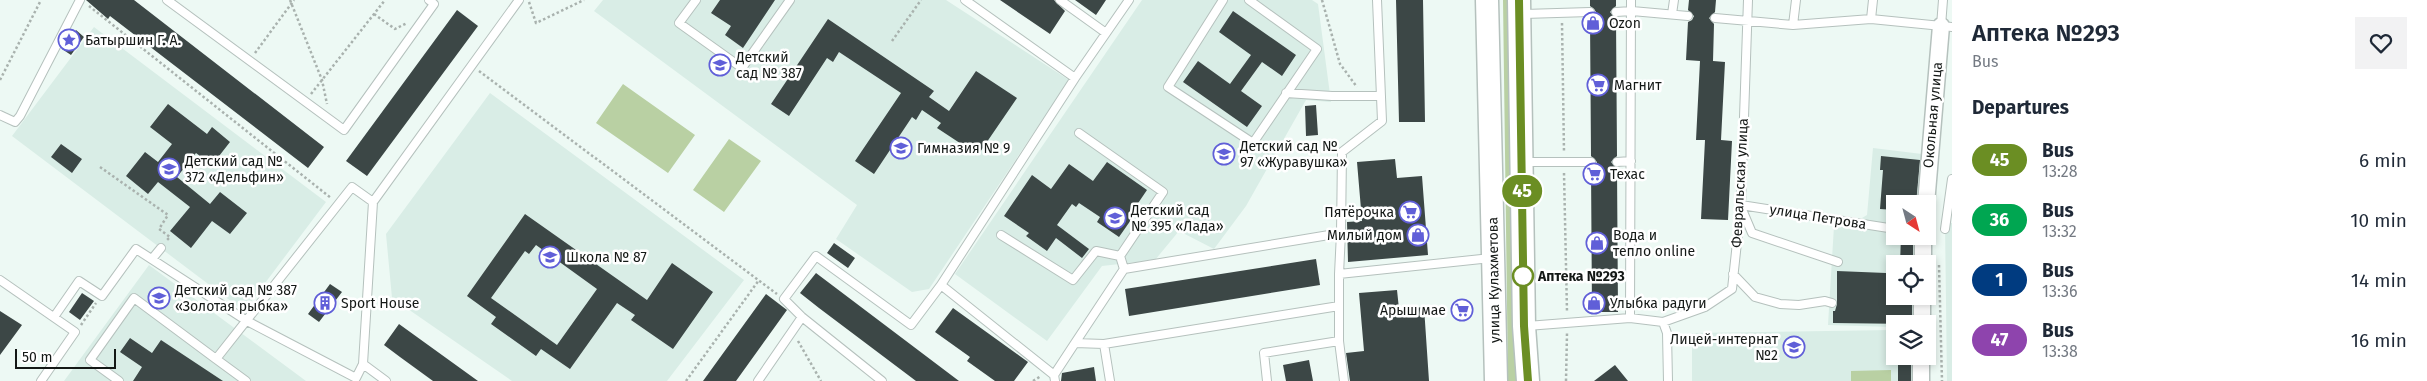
<!DOCTYPE html>
<html lang="en">
<head>
<meta charset="utf-8">
<style>
  :root { --surface:#fff; --page:#f2f2f3; --text:#1f2937; --muted:#747a83 }
  body { margin:0; font-family:"Fira Sans",sans-serif; background:var(--page); color:var(--text); height:100vh; display:flex; flex-direction:column; font-size:19px; white-space:nowrap }
  * { box-sizing:border-box; margin:0 }
  p { font-size:16px; color:var(--muted) }
  .icon { flex:none; width:28px; height:28px; fill:none; stroke:currentColor; stroke-width:2; stroke-linecap:round; stroke-linejoin:round }
  .map { position:relative; flex:1; overflow:hidden }
  .details { display:flex; flex-direction:column; background:var(--surface); width:475px }
  .details>* { flex:none }
  .badge { padding:0 10px; border-radius:16px; font-size:18px; line-height:32px }
  .needle { width:32px; rotate:144deg }
  .fabs { position:absolute; left:1886px; top:195px; display:grid; gap:10px }
  .fabs a { display:grid; place-items:center; width:50px; height:50px; border-radius:0px; background:var(--surface); box-shadow:0 2px 8px #0003; font-size:25px }
  .scale { position:absolute; left:15px; bottom:12px; width:101px; box-sizing:border-box; padding-left:5px; border:2px solid #141816; border-top:0; font-size:14px; line-height:18px; white-space:nowrap; color:#141816; -webkit-text-stroke:4px #fff; paint-order:stroke }
  .map>.badge { position:absolute; translate:-50% -50%; box-shadow:0 0 0 2px #fff }
  h2 { padding:0 20px; font-size:19px; line-height:45px }
  .round { display:grid; place-items:center; flex:none; width:52px; height:52px; border-radius:0px; background:var(--page) }
  .headline { display:flex; align-items:center; justify-content:space-between; height:85px; padding:0 20px }
  h1 { font-size:24px; font-weight:600; line-height:38px }
  ul { padding:0; list-style:none }
  li { display:flex; align-items:center; gap:15px; height:60px; padding:0 20px }
  li div { flex:1 }
  li b { display:block; font-size:19px }
  li em { font-style:normal }
  li .badge { min-width:55px; font-weight:700; text-align:center }
  main { display:flex; flex:1; min-height:0 }
  .map>svg:first-child { display:block }
  .built { fill:#d9ede6; fill-rule:evenodd }
  .green { fill:#b9d0a3 }
  .building { fill:#3c4746; fill-rule:evenodd }
  .lines { fill:none; stroke-linecap:round; stroke-linejoin:round }
  .service-casing { stroke:#b5c1bd; stroke-width:10 }
  .minor-casing { stroke:#b5c1bd; stroke-width:19 }
  .secondary-casing { stroke:#b5c1bd; stroke-width:25 }
  .path { stroke:#a9b2ae; stroke-width:2.5; stroke-dasharray:2.5 2.5; stroke-linecap:butt }
  .service { stroke:#fff; stroke-width:8 }
  .minor { stroke:#fff; stroke-width:16 }
  .secondary { stroke:#fff; stroke-width:22 }
  .line-casing { stroke:#fff; stroke-width:11 }
  .line { stroke:#6b8e23; stroke-width:8 }
  .stop-dot { fill:#fff; stroke:#6b8e23; stroke-width:2.5 }
  .labels { text-anchor:middle; dominant-baseline:central; stroke-width:5; stroke-linejoin:round; paint-order:stroke }
  .poi-label { font-size:14px; fill:#141816; stroke:#fff; text-anchor:start }
  .street-label { font-size:14px; fill:#141816; stroke:#fff }
  .stop-label { font-size:14px; font-weight:bold; fill:#141816; stroke:#fff; text-anchor:start }
</style>
</head>
<body>
<main>
<div class="map">
<svg width="1952" height="381" viewBox="0 0 1952 381">
  <rect width="100%" height="100%" fill="#edf9f4"/>
  <!-- built -->
  <path class="built" d="M603,0H946L1069,80L929,289L912,292L836,239L857,205L594,11Z
    M1142,0H1312L1318,4L1331,102L1306,100L1246,206L1214,249L1179,231L1155,260L1102,266L1047,341L955,274Z
    M94,27L326,202L244,311L12,136Z
    M490,93L744,280L667,381H512L392,298L386,234Z
    M1873,148L1922,154L1921,204H1895V236H1928L1929,234L1928,331V324H1895V356H1927V381H1692V333L1892,330V327L1828,325L1834,226L1847,227L1867,215ZM1895,264H1928V296H1895Z
    M1945,223H1952V381H1947Z
    M149,265L306,381H64Z"/>
  <!-- green -->
  <path class="green" d="M1503,0H1513L1518,381H1508Z
    M623,84L695,135L668,173L596,123Z
    M729,139L761,161L724,212L693,190Z
    M1891,370V381H1851V371Z"/>
  <!-- building -->
  <path class="building" d="M86,0H134L324,147L308,168L110,16L108,19Z
    M720,0H775L743,48L725,35L731,26L711,13Z
    M1000,0H1054L1065,11L1050,34Z
    M1075,0H1106L1096,15Z
    M1396,0H1423L1425,122H1399Z
    M1590,0H1616V6L1610,12L1616,18L1617,156L1611,162L1617,168L1618,312H1592L1591,168L1596,165L1597,162L1591,156L1590,18L1596,12L1594,9L1590,6Z
    M1689,0H1716L1715,12L1709,18L1714,24L1713,61L1725,62L1721,140L1732,141L1728,220L1701,219L1705,140H1696L1700,61L1686,60L1688,22L1692,20L1694,16L1688,10Z
    M457,10L478,26L367,176L346,161Z
    M1233,11L1296,55L1282,76L1262,62L1241,91L1262,106L1247,127L1183,82L1198,61L1230,84L1251,55L1219,32Z
    M828,19L934,91L929,97L949,111L976,71L1017,98L978,155L937,128L941,123L922,110L916,120L912,117L874,174L855,161L901,93L839,52L833,62L827,58L789,116L771,104Z
    M76,30L84,37L71,55L62,49Z
    M168,104L207,134L212,127L230,142L212,165L196,153L177,177L210,204L220,192L247,213L230,234L212,221L191,248L170,231L190,207L158,182L148,194L126,176L145,152L158,162L172,144L150,127Z
    M1316,105L1318,135L1306,136L1305,106Z
    M61,144L82,159L72,173L51,157Z
    M1881,156L1920,160L1916,204H1895V210L1880,209L1883,170H1880Z
    M1395,159L1397,178L1422,176L1428,255L1348,262L1347,222L1362,221L1357,162Z
    M1107,162L1147,190L1130,215L1133,217L1119,237L1097,222L1100,217L1079,203L1076,207L1072,204L1057,225L1089,249L1082,258L1056,238L1047,251L1026,236L1029,233L1004,216L1032,175L1051,189L1069,164L1093,181Z
    M525,214L647,300L672,263L713,292L673,349L631,320L635,315L617,303L570,369L541,349L536,356L491,324L496,317L467,296ZM536,245L597,289L557,345L491,298L525,251L529,254Z
    M1901,236H1913V264H1900Z
    M834,243L855,258L848,268L827,253Z
    M1316,259L1320,285L1129,316L1125,289Z
    M1837,271L1886,273V296H1912V324L1833,323V311H1835L1837,304Z
    M816,273L959,381H916L819,308L800,293Z
    M330,284L342,292L319,322L308,314Z
    M1397,290L1399,309L1424,307L1429,381H1350L1346,353L1364,351L1359,293Z
    M82,293L94,301L80,320L69,312Z
    M766,294L787,310L736,381H703Z
    M953,308L1028,362L1014,381H995L967,361L970,357L935,332Z
    M0,311L22,325L0,355Z
    M399,324L478,381H433L400,357L384,345Z
    M130,338L152,353L161,340L223,381H133L142,367L120,352Z
    M1898,356H1911V381H1898Z
    M1309,360L1313,381H1286L1283,365Z
    M1615,365L1628,381H1594Z
    M1094,367L1096,381H1061L1062,373Z"/>
  <g class="lines">
    <!-- service casing -->
    <g class="service-casing">
      <path id="service" d="M167,0L344,130L434,4L429,0
        M696,0L679,23L742,68L790,0
        M965,0L1075,78
        M1060,0L1106,33
        M1223,0L1168,87L1253,143L1317,49L1249,0
        M1616,12L1632,11L1688,16
        M1521,14L1590,12
        M1672,14L1674,0
        M1715,18L1793,25L1871,19L1952,27
        M1871,19L1873,0
        M1793,25L1796,0
        M1941,26L1943,0
        M1286,93L1332,96H1381
        M0,115L15,122L20,116L80,0
        M1079,133L1163,192L1120,256
        M1523,162H1591
        M1617,162L1631,161
        M1741,205L1895,229
        M1741,207L1752,233L1838,262
        M1945,229L1952,179
        M1341,233L1342,152L1382,121L1377,0
        M1001,235L1073,280L1096,251L1120,256L1124,269
        M152,259L161,248
        M1339,274V341L1344,381
        M1733,274L1755,297L1780,304L1799,305L1825,301L1832,303
        M0,280L75,332L41,381
        M54,317L79,281L102,296L136,249L247,321L356,378L363,364
        M1630,318L1631,0
        M1663,322L1667,333L1668,381
        M1527,326L1630,318L1663,322L1705,307L1732,289L1741,205L1748,0
        M1075,343L1124,269L1341,233L1339,274L1491,258
        M1104,344L1339,306
        M1054,375L1075,343L1104,344L1110,381
        M119,381L90,360L134,298L216,359
        M246,381L216,359L352,187L373,202
        M386,381L363,364L373,202L519,0
        M758,381L802,317
        M882,381L802,317L784,299L816,256L911,325L941,285
        M1055,381L1054,375L941,285L1075,78L1129,0
        M1267,381L1264,353L1339,341"/>
    </g>
    <!-- minor casing -->
    <g class="minor-casing">
      <path id="minor" d="M1926,204L1941,26
        M1923,264V236
        M1922,324V296
        M1921,381V356"/>
    </g>
    <!-- secondary casing -->
    <g class="secondary-casing">
      <path id="secondary" d="M1487,0L1496,381
        M1519,0L1524,326L1528,381"/>
    </g>
    <!-- path -->
    <path class="path" d="M290,0L322,80L327,104
      M1322,0L1340,64L1357,87
      M529,2L536,23L584,0
      M89,6L331,198
      M374,14L395,29L407,23
      M1562,23L1564,152
      M892,41L921,0
      M255,53L294,0
      M479,71L777,294
      M0,80L41,0
      M311,94L385,0
      M100,167L168,215L159,229L170,237L167,240
      M1564,173L1567,312
      M1939,265L1942,381
      M81,325L96,303
      M798,341L821,381
      M686,381L759,280
      M1033,381L1041,376
      M1566,381L1567,333"/>
    <!-- service -->
    <use href="#service" class="service"/>
    <!-- minor -->
    <use href="#minor" class="minor"/>
    <!-- secondary -->
    <use href="#secondary" class="secondary"/>
  </g>
  <g class="lines">
    <!-- line casing -->
    <g class="line-casing">
      <path id="line" d="M1519,0L1524,326L1528,381"/>
    </g>
    <!-- line -->
    <use href="#line" class="line"/>
  </g>
  <!-- icons -->
  <defs>
    <g id="shop-ring" transform="scale(1.125)"><circle r="9.5" fill="#fff" stroke="#605fd8" stroke-width="1.5"/><path d="M-5-2.5h2.3a2.7 3.5 0 0 1 5.4 0H5L5.5 6h-11ZM-1.5-2.5h3a1.5 2.3 0 0 0-3 0Z" fill="#605fd8"/></g>
    <g id="sight-ring" transform="scale(1.125)"><circle r="9.5" fill="#fff" stroke="#605fd8" stroke-width="1.5"/><path d="M0-6L1.8-2.2L6-1.7L2.9 1.2L3.7 5.4L0 3.3L-3.7 5.4L-2.9 1.2L-6-1.7L-1.8-2.2Z" fill="#605fd8"/></g>
    <g id="school-ring" transform="scale(1.125)"><circle r="9.5" fill="#fff" stroke="#605fd8" stroke-width="1.5"/><path d="M0-5L7-2L0 1L-7-2ZM-4 1L0 2.5L4 1V4Q0 6-4 4Z" fill="#605fd8"/></g>
    <g id="supermarket-ring" transform="scale(1.125)"><circle r="9.5" fill="#fff" stroke="#605fd8" stroke-width="1.5"/><path d="M-6-5.5h2.5l.6 2H6L4.5 2H-2.5L-4.4-4H-6ZM-1.5 3.2a1.3 1.3 0 1 0 .1 0ZM3 3.2a1.3 1.3 0 1 0 .1 0Z" fill="#605fd8"/></g>
    <g id="building-ring" transform="scale(1.125)"><circle r="9.5" fill="#fff" stroke="#605fd8" stroke-width="1.5"/><path d="M-4-6H4V6H1V3H-1V6H-4ZM-2.5-4.3h1.7v1.8h-1.7ZM.8-4.3h1.7v1.8H.8ZM-2.5-1h1.7V.8h-1.7ZM.8-1h1.7V.8H.8Z" fill="#605fd8"/></g>
  </defs>
  <g fill-rule="evenodd">
    <use href="#shop-ring" x="1593" y="23"/>
    <use href="#sight-ring" x="69" y="40"/>
    <use href="#school-ring" x="720" y="65"/>
    <use href="#supermarket-ring" x="1598" y="85"/>
    <use href="#school-ring" x="901" y="148"/>
    <use href="#school-ring" x="1224" y="154"/>
    <use href="#school-ring" x="169" y="169"/>
    <use href="#supermarket-ring" x="1594" y="174"/>
    <use href="#supermarket-ring" x="1410" y="212"/>
    <use href="#school-ring" x="1115" y="218"/>
    <use href="#shop-ring" x="1418" y="235"/>
    <use href="#shop-ring" x="1597" y="243"/>
    <use href="#school-ring" x="550" y="257"/>
    <use href="#school-ring" x="159" y="298"/>
    <use href="#building-ring" x="325" y="303"/>
    <use href="#shop-ring" x="1594" y="303"/>
    <use href="#supermarket-ring" x="1462" y="310"/>
    <use href="#school-ring" x="1794" y="347"/>
  </g>
  <!-- markers -->
  <circle class="stop-dot" cx="1523" cy="276" r="10"/>
  <g class="labels">
    <!-- poi labels -->
    <g class="poi-label">
      <text x="1609" y="23">Ozon</text>
      <text x="85" y="40">Батыршин Г. А.</text>
      <text x="736" y="57">Детский<tspan x="736" dy="16">сад № 387</tspan></text>
      <text x="1614" y="85">Магнит</text>
      <text x="1240" y="146">Детский сад №<tspan x="1240" dy="16">97 «Журавушка»</tspan></text>
      <text x="917" y="148">Гимназия № 9</text>
      <text x="185" y="161">Детский сад №<tspan x="185" dy="16">372 «Дельфин»</tspan></text>
      <text x="1610" y="174">Техас</text>
      <text x="1131" y="210">Детский сад<tspan x="1131" dy="16">№ 395 «Лада»</tspan></text>
      <text x="1394" y="212" text-anchor="end">Пятёрочка</text>
      <text x="1402" y="235" text-anchor="end">Милый дом</text>
      <text x="1613" y="235">Вода и<tspan x="1613" dy="16">тепло online</tspan></text>
      <text x="566" y="257">Школа № 87</text>
      <text x="175" y="290">Детский сад № 387<tspan x="175" dy="16">«Золотая рыбка»</tspan></text>
      <text x="341" y="303">Sport House</text>
      <text x="1610" y="303">Улыбка радуги</text>
      <text x="1446" y="310" text-anchor="end">Арыш мае</text>
      <text x="1778" y="339" text-anchor="end">Лицей-интернат<tspan x="1778" dy="16">№2</tspan></text>
    </g>
    <!-- street labels -->
    <g class="street-label">
      <text transform="translate(1933 115) rotate(-85)">Окольная улица</text>
      <text transform="translate(1740 183) rotate(-87)">Февральская улица</text>
      <text transform="translate(1818 217) rotate(9)">улица Петрова</text>
      <text transform="translate(1494 280) rotate(-91)">улица Кулахметова</text>
    </g>
    <!-- stop labels -->
    <g class="stop-label">
      <text x="1538" y="276">Аптека №293</text>
    </g>
  </g>
</svg>
<div class="fabs">
<a><svg class="needle" viewBox="-14 -14 28 28"><path d="M0-13l5 13h-10z" fill="#e53935"/><path d="M0 13l5-13h-10z" fill="#747a83"/></svg></a>
<a><svg class="icon" aria-label="locate" viewBox="0 0 24 24"><circle cx="12" cy="12" r="6"/><path d="M12 2v4M12 18v4M2 12h4M18 12h4"/></svg></a>
<a><svg class="icon" aria-label="layers" viewBox="0 0 24 24"><path d="M12 4l9 5-9 5-9-5zM3 14l9 5 9-5"/></svg></a>
</div>
<div class="scale">50 m</div>
<b class="badge" style="left:1522px;top:191px;background:#6b8e23;color:#fff">45</b>
</div>
<section class="details">
<div class="headline"><div><h1>Аптека №293</h1><p>Bus</p></div><a class="round"><svg class="icon" aria-label="heart" viewBox="0 0 24 24"><path d="M12 20l-8-8c-3-5 5-10 8-4 3-6 11-1 8 4z"/></svg></a></div>
<h2>Departures</h2>
<ul>
<li><span class="badge" style="background:#6b8e23;color:#fff">45</span><div><b>Bus</b><p>13:28</p></div><em>6 min</em></li>
<li><span class="badge" style="background:#00a651;color:#fff">36</span><div><b>Bus</b><p>13:32</p></div><em>10 min</em></li>
<li><span class="badge" style="background:#003b80;color:#fff">1</span><div><b>Bus</b><p>13:36</p></div><em>14 min</em></li>
<li><span class="badge" style="background:#8e44ad;color:#fff">47</span><div><b>Bus</b><p>13:38</p></div><em>16 min</em></li>
</ul>
</section>
</main>
</body>
</html>
